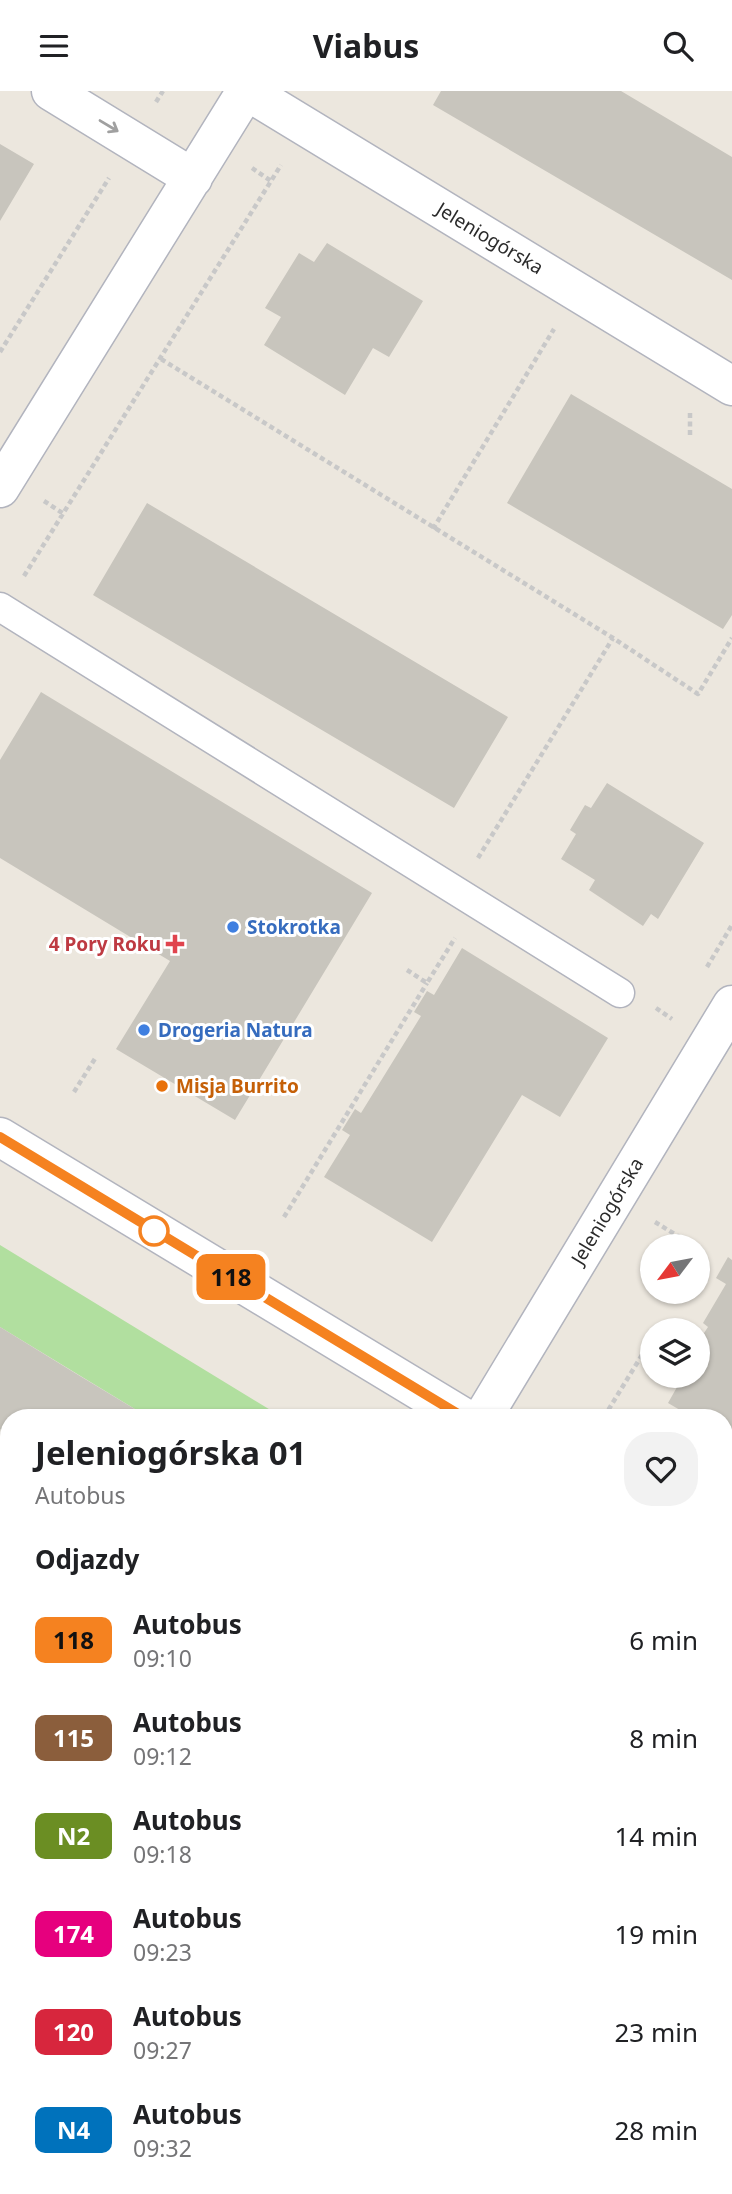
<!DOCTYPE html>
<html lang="pl">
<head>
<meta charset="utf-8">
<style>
  :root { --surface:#fff; --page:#f2f2f2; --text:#202124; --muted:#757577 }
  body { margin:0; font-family:"Noto Sans",sans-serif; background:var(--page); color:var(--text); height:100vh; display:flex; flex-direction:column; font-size:26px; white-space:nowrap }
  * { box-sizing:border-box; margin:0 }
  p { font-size:23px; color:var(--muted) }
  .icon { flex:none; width:38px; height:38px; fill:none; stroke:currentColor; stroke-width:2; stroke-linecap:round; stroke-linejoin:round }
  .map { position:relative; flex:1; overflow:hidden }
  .details { position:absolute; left:0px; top:1318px; width:733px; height:786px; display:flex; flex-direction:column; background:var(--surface); border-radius:28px 28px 0 0; box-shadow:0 2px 5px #0004 }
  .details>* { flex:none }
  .badge { padding:0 14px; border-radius:10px; font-size:24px; line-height:46px }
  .needle { width:46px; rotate:238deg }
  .controls { position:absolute; left:640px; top:1143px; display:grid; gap:14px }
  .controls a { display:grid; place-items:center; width:70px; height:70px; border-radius:50%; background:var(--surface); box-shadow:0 2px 5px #0004; font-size:35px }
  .map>.badge { position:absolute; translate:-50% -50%; box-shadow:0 0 0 4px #fff }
  h2 { padding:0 35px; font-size:26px; line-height:63px }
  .round { display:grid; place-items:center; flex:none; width:74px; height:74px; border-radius:28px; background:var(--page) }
  .summary { display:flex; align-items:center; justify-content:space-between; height:119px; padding:0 35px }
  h1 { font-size:33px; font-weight:700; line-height:52px }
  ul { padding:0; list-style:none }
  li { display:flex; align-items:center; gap:21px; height:98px; padding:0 35px }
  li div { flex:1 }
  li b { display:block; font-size:26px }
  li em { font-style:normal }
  li .badge { min-width:77px; font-weight:700; text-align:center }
  header { display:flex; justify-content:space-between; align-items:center; height:91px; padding:0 35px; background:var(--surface); font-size:32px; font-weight:700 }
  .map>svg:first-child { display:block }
  .green { fill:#b1df9f }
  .building { fill:#c8c5bd }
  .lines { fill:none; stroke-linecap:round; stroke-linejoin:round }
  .lane-casing { stroke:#b2b4be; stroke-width:31 }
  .street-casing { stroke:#b2b4be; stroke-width:41 }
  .secondary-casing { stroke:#b2b4be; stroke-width:41 }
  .path { stroke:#c8c8c8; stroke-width:4.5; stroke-dasharray:5 3.5; stroke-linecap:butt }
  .lane { stroke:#fff; stroke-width:28 }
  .street { stroke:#fff; stroke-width:38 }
  .secondary { stroke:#fff; stroke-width:38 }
  .oneway { stroke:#a0a0a0 }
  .line-casing { stroke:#fff; stroke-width:16 }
  .line { stroke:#f58220; stroke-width:10 }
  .shop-dot { fill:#3f7fe0; stroke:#fff; stroke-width:2.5 }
  .health-dot { fill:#e0444e; stroke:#fff; stroke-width:2.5 }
  .food-dot { fill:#e8710a; stroke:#fff; stroke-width:2.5 }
  .stop-dot { fill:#fff; stroke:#f58220; stroke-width:3.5 }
  .labels { text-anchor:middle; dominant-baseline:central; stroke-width:6; stroke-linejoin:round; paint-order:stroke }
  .street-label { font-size:19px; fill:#2b2b2b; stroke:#fff }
  .shop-label { font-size:19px; font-weight:bold; fill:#366cbe; stroke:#fff; text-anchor:start }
  .health-label { font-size:19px; font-weight:bold; fill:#be3a42; stroke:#fff; text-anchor:end }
  .food-label { font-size:19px; font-weight:bold; fill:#c56008; stroke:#fff; text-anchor:start }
</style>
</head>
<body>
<header><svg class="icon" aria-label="menu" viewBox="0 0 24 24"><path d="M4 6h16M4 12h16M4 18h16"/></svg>Viabus<svg class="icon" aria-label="search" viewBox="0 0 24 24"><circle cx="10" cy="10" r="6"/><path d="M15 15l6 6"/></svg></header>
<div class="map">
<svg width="732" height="2103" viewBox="0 0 732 2103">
  <rect width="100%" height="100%" fill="#ece7de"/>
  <!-- green -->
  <path class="green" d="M0,1154L282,1326H148L0,1236Z
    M0,1541L9,1546V1779L3,1789L8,1793L0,1805Z"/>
  <!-- building -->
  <path class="building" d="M441,0H621L732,66V189L433,14Z
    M0,53L34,73L0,130Z
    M327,152L423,210L389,266L373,257L345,304L264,254L281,226L265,217L299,162L314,171Z
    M571,303L732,398V524L723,538L507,412Z
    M147,412L508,626L454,717L93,504Z
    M41,601L372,802L235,1029L116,958L170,870L0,767V669Z
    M607,692L704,752L658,828L651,823L643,835L589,799L595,789L561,768L576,743L570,739L585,714L591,717Z
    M462,857L608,947L560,1026L522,1004L432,1151L324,1086L350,1044L342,1039L355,1018L361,1022L421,925L414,921L427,900L434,904Z
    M728,1166L732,1169V1338L727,1347L724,1326H692L668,1312L681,1289L674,1284H698V1251L708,1236L703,1232L726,1193L716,1187Z
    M0,1236L75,1282L148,1326H9V1343L0,1338Z
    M9,1779V1945L2,1940L0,1943V1805L8,1793L3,1789Z
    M732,1822V2013L724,2001V1827Z
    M125,2095H225L219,2103H120Z
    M469,2095H623L628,2103H475Z"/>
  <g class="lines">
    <!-- lane casing -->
    <g class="lane-casing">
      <path id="lane" d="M0,516L620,902"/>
    </g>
    <!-- street casing -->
    <g class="street-casing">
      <path id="street" d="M51,0L193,87
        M247,0L732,295
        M0,397L246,0
        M0,1453L9,1459
        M724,1533L732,1543
        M682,2095L687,2103
        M393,2097L397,2103
        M8,2103L13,2095"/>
    </g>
    <!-- secondary casing -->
    <g class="secondary-casing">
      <path id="secondary" d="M0,1046L463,1326
        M483,1326L732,914"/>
    </g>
    <!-- path -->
    <path class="path" d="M156,11L163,0
      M252,77L271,90
      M0,261L109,87
      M161,268L613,547L698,603L732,547
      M690,322V347
      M44,410L64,423
      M433,438L554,238
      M24,485L281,74
      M478,767L613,547
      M707,876L732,834
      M407,879L427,892L455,847
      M656,917L672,928
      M74,1001L96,966
      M284,1126L427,892
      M655,1131L694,1155
      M698,1157L704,1161
      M604,1326L653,1246
      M0,1632L9,1624
      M724,1700L732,1659
      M724,1715L732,1713
      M0,2032L9,2029
      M255,2103L260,2095"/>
    <!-- lane -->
    <use href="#lane" class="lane"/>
    <!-- street -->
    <use href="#street" class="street"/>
    <!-- secondary -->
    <use href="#secondary" class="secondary"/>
  </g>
  <!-- one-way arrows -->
  <defs><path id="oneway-shaft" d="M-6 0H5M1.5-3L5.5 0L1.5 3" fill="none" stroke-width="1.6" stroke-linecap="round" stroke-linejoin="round" transform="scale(1.75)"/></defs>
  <use class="oneway" href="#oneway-shaft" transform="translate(109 35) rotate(31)"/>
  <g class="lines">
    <!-- line casing -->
    <g class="line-casing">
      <path id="line" d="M0,1046L463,1326"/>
    </g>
    <!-- line -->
    <use href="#line" class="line"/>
  </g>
  <!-- markers -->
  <g class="shop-dot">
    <circle cx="233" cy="836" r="7"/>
    <circle cx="144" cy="939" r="7"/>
  </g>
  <path class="health-dot" d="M171.5 842.5h7v7h7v7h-7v7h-7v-7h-7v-7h7z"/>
  <circle class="food-dot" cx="162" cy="995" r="7"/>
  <circle class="stop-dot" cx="154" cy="1140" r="14"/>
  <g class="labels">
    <!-- street labels -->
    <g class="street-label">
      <text transform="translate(490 147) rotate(31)">Jeleniogórska</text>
      <text transform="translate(607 1120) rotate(-59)">Jeleniogórska</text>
    </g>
    <!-- shop labels -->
    <g class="shop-label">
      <text x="247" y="836">Stokrotka</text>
      <text x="158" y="939">Drogeria Natura</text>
    </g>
    <!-- health labels -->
    <g class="health-label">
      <text x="161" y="853">4 Pory Roku</text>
    </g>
    <!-- food labels -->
    <g class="food-label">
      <text x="176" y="995">Misja Burrito</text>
    </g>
  </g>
</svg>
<div class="controls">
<a><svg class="needle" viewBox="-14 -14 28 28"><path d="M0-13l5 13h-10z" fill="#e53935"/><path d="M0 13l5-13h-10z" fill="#757577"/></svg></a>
<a><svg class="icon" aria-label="layers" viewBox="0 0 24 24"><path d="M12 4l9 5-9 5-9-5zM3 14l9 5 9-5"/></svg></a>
</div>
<b class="badge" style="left:231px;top:1186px;background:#f58220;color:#111">118</b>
<section class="details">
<div class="summary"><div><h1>Jeleniogórska 01</h1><p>Autobus</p></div><a class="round"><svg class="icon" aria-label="heart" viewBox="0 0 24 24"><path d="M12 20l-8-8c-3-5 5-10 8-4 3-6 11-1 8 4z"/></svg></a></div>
<h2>Odjazdy</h2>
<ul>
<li><span class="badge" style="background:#f58220;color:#111">118</span><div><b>Autobus</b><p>09:10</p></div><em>6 min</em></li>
<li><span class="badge" style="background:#8b5e3c;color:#fff">115</span><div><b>Autobus</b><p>09:12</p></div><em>8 min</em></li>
<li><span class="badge" style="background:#6b8e23;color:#fff">N2</span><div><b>Autobus</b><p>09:18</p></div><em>14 min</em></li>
<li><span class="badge" style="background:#e6007e;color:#fff">174</span><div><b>Autobus</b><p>09:23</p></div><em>19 min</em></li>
<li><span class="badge" style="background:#d7263d;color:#fff">120</span><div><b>Autobus</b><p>09:27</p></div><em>23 min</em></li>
<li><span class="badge" style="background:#0072bc;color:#fff">N4</span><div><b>Autobus</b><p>09:32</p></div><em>28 min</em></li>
</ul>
</section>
</div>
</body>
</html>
